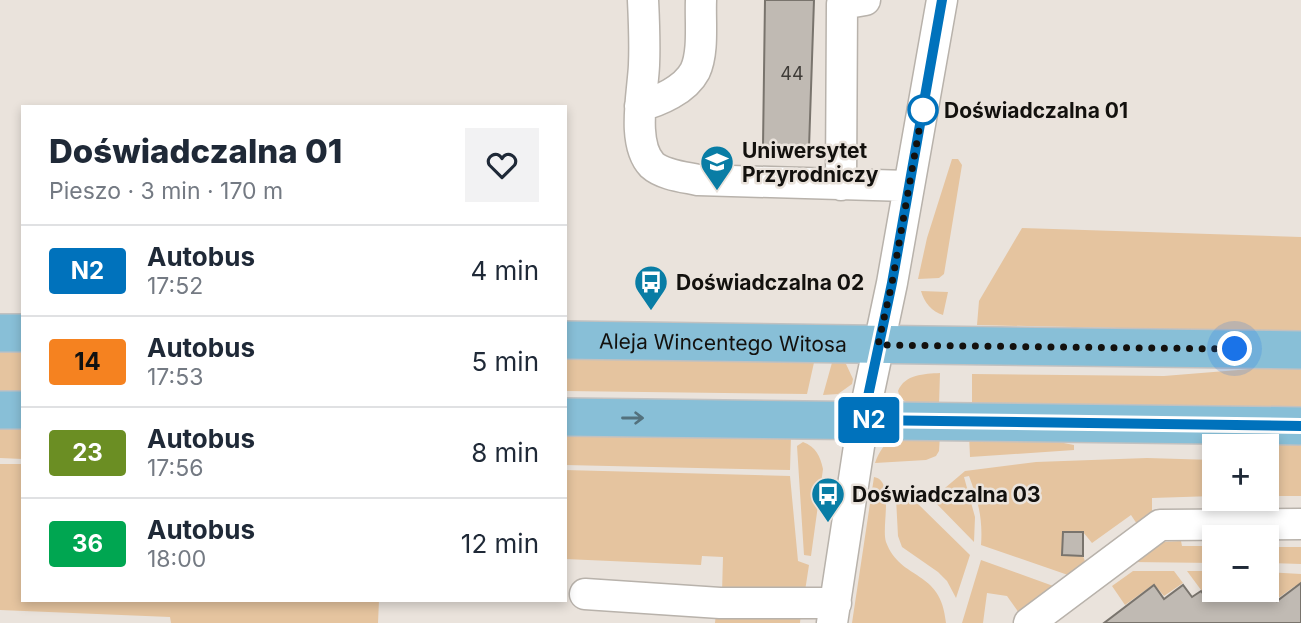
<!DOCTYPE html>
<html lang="pl">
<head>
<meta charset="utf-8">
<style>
  :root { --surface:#fff; --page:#f2f2f3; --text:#1f2937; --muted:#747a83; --line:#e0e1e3 }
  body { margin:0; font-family:Inter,sans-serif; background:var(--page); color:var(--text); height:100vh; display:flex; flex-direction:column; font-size:26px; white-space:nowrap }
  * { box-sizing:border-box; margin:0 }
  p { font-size:23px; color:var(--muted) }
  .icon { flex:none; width:38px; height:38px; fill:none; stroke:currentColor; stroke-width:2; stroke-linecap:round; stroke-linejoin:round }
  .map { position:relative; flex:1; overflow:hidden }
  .side { position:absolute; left:21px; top:105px; width:546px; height:497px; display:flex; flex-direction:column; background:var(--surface); border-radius:0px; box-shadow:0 4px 10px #0003 }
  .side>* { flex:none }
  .badge { padding:0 14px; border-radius:5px; font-size:24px; line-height:46px }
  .fabs { position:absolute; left:1202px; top:434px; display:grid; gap:14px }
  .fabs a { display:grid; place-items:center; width:77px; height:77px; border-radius:0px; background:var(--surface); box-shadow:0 4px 10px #0003; font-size:35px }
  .you { position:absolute; width:35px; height:35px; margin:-18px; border:5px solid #fff; border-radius:50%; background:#1a73e8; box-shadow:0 0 0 10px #1a73e833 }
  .map>.badge { position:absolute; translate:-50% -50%; box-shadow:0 0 0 4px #fff }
  .round { display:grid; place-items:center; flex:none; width:74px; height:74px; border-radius:0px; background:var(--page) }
  .overview { display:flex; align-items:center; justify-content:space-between; height:119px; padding:0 28px }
  h1 { font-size:33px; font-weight:800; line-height:52px }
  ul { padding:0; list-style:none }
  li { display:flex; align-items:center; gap:21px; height:91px; padding:0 28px; border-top:2px solid var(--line) }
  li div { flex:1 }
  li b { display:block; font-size:26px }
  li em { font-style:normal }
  li .badge { min-width:77px; font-weight:700; text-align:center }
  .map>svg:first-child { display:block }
  .green { fill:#e5c49f }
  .building { fill:#c0bab3; stroke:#79746d; stroke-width:2 }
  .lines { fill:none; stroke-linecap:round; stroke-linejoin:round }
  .minor-casing { stroke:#b8b2ab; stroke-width:33 }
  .major-casing { stroke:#c2c1c0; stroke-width:40 }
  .minor { stroke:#fff; stroke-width:30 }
  .major { stroke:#88bfd7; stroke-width:37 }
  .oneway { stroke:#53717d }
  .line-casing { stroke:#fff; stroke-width:16 }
  .line { stroke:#0072bc; stroke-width:10 }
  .walk { stroke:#13110e; stroke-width:7; stroke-dasharray:0 12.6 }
  .stop-dot { fill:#fff; stroke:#0072bc; stroke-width:3.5 }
  .labels { text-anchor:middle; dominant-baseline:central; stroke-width:5; stroke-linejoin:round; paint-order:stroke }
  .number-label { font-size:18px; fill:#3e3b37 }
  .stop-label { font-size:21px; font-weight:bold; fill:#13110e; stroke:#eae3dc; text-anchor:start }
  .poi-label { font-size:21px; font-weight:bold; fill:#13110e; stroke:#eae3dc; text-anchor:start }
  .street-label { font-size:21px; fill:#13110e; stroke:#eae3dc }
</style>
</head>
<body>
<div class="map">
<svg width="1301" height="623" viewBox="0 0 1301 623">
  <rect width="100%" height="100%" fill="#eae3dc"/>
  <!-- green -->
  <path class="green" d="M952,159H958L962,165L944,274L939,278L918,279L927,238Z
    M1022,228L1301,237V332L977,325L979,301Z
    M921,291L948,292L943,315C932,312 924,302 921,291Z
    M0,348H23V398H0Z
    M565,355L815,358L807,394L565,391Z
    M833,359L846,364L853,379L852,384L838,394L823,395Z
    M1301,365V412L972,406V374L1164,376Z
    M940,373L939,405C923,404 903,409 898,391C905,374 924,374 940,373Z
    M0,423H23V459L0,458Z
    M565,429L791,436L790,470L565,465Z
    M969,434L1048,440L1074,445V450L970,457Z
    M940,435L939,451L936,456L926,460L875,463C888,428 908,436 940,435Z
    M1301,441V496H1267V447Z
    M803,442C816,447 820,456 823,469L811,556L804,555L797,446Z
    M1147,458L1214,460V496L1152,498V522L1141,530L1131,515L1092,543L1083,532H1063L1062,555L1083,556L1086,564L1068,575L981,545C983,519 978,500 969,476L964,477L975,517L974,542L932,499L965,471L1036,462Z
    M0,464H23V600H379L378,623H171L170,617L0,610Z
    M565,470L790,476L798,561L809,565L805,591L722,593L723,557L702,556L701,565L565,559Z
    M874,477C895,480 881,527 886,542C901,582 941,568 946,623H852Z
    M916,485V502L970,555L956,598L947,581L938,572L902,547L898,536L896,498Z
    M1181,541L1182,546H1214V563L1132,562L1162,542Z
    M1267,547H1301V564L1267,563Z
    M981,560L1056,587L1019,613L1007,596L987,593L983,623H962Z
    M1133,571H1174L1183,583L1164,596L1154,584L1125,605L1112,586Z
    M1187,571H1214V590H1219L1207,598Z
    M1267,572L1301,574V594L1295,586L1277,599L1267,585Z
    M801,612L800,623H715L716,613Z"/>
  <!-- building -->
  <path class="building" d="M765,0H814L809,148L763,146Z
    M1063,532H1083V556L1062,555Z
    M1301,583V623H1104L1154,585L1164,599L1183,585L1192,597L1201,591L1207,599L1220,590H1228L1236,600L1250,590H1256L1262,599L1271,592L1277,601Z"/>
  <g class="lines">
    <!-- minor casing -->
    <g class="minor-casing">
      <path id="minor" d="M643,0C644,21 645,43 644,65C643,92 631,143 652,165C663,175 684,177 698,180L908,186
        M640,106C659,101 685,90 695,71C704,52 700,21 701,0
        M841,185L842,4L865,0
        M585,594L720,603H836
        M832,623L863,420L892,283L942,0
        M1029,623L1160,525L1301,524"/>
    </g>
    <!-- major casing -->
    <g class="major-casing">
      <g id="major">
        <path d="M0,333H23"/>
        <path id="s1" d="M565,340L1301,350"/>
        <path d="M0,410H23"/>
        <path d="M565,417L1301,426"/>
      </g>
    </g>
    <!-- minor -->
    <use href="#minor" class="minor"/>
    <!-- major -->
    <use href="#major" class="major"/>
  </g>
  <!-- one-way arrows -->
  <defs><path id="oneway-shaft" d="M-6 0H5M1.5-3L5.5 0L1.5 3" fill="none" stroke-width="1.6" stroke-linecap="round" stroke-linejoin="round" transform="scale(1.75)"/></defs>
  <use class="oneway" href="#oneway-shaft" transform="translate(633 418)"/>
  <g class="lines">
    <!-- line casing -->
    <g class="line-casing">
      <path id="line" d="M942,0L892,283L863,420L1301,426"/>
    </g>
    <!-- line -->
    <use href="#line" class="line"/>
    <!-- walk -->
    <path class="walk" d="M923,110L924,102L892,283L878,345L1235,349"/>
  </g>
  <!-- icons -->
  <defs>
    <g id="university-pin" transform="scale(1.75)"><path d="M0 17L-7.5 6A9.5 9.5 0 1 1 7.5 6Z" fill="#097da5" stroke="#eae3dc"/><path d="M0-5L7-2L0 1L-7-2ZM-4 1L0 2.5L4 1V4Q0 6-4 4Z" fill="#fff"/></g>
    <g id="bus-pin" transform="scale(1.75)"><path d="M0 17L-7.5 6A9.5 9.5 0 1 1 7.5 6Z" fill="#097da5" stroke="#eae3dc"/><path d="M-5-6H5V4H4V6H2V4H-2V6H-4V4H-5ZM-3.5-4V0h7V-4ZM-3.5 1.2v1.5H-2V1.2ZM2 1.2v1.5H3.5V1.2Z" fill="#fff"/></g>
  </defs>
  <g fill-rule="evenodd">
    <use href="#university-pin" x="717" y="162"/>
    <use href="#bus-pin" x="651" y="282"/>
    <use href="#bus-pin" x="828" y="494"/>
  </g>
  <!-- markers -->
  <circle class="stop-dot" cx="923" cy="110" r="14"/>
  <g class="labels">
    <!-- number labels -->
    <g class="number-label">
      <text x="792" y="73">44</text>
    </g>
    <!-- stop labels -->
    <g class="stop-label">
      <text x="944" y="110">Doświadczalna 01</text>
    </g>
    <!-- poi labels -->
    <g class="poi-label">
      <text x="742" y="150">Uniwersytet<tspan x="742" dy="24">Przyrodniczy</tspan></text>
      <text x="676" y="282">Doświadczalna 02</text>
      <text x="852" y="494">Doświadczalna 03</text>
    </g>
    <!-- street labels -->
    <g class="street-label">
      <text stroke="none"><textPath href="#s1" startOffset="158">Aleja Wincentego Witosa</textPath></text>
    </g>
  </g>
</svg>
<div class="fabs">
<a>+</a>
<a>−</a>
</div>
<div class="you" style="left:1235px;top:349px"></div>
<b class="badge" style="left:869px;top:420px;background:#0072bc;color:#fff">N2</b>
<section class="side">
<div class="overview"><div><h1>Doświadczalna 01</h1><p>Pieszo · 3 min · 170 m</p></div><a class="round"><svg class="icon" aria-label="heart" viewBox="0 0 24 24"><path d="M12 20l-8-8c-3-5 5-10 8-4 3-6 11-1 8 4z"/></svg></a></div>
<ul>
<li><span class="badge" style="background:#0072bc;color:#fff">N2</span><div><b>Autobus</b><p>17:52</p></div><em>4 min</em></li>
<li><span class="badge" style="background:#f58220;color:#111">14</span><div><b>Autobus</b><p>17:53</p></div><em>5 min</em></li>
<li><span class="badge" style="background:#6b8e23;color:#fff">23</span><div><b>Autobus</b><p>17:56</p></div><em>8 min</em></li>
<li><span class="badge" style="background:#00a651;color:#fff">36</span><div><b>Autobus</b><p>18:00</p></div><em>12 min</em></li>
</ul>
</section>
</div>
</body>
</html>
